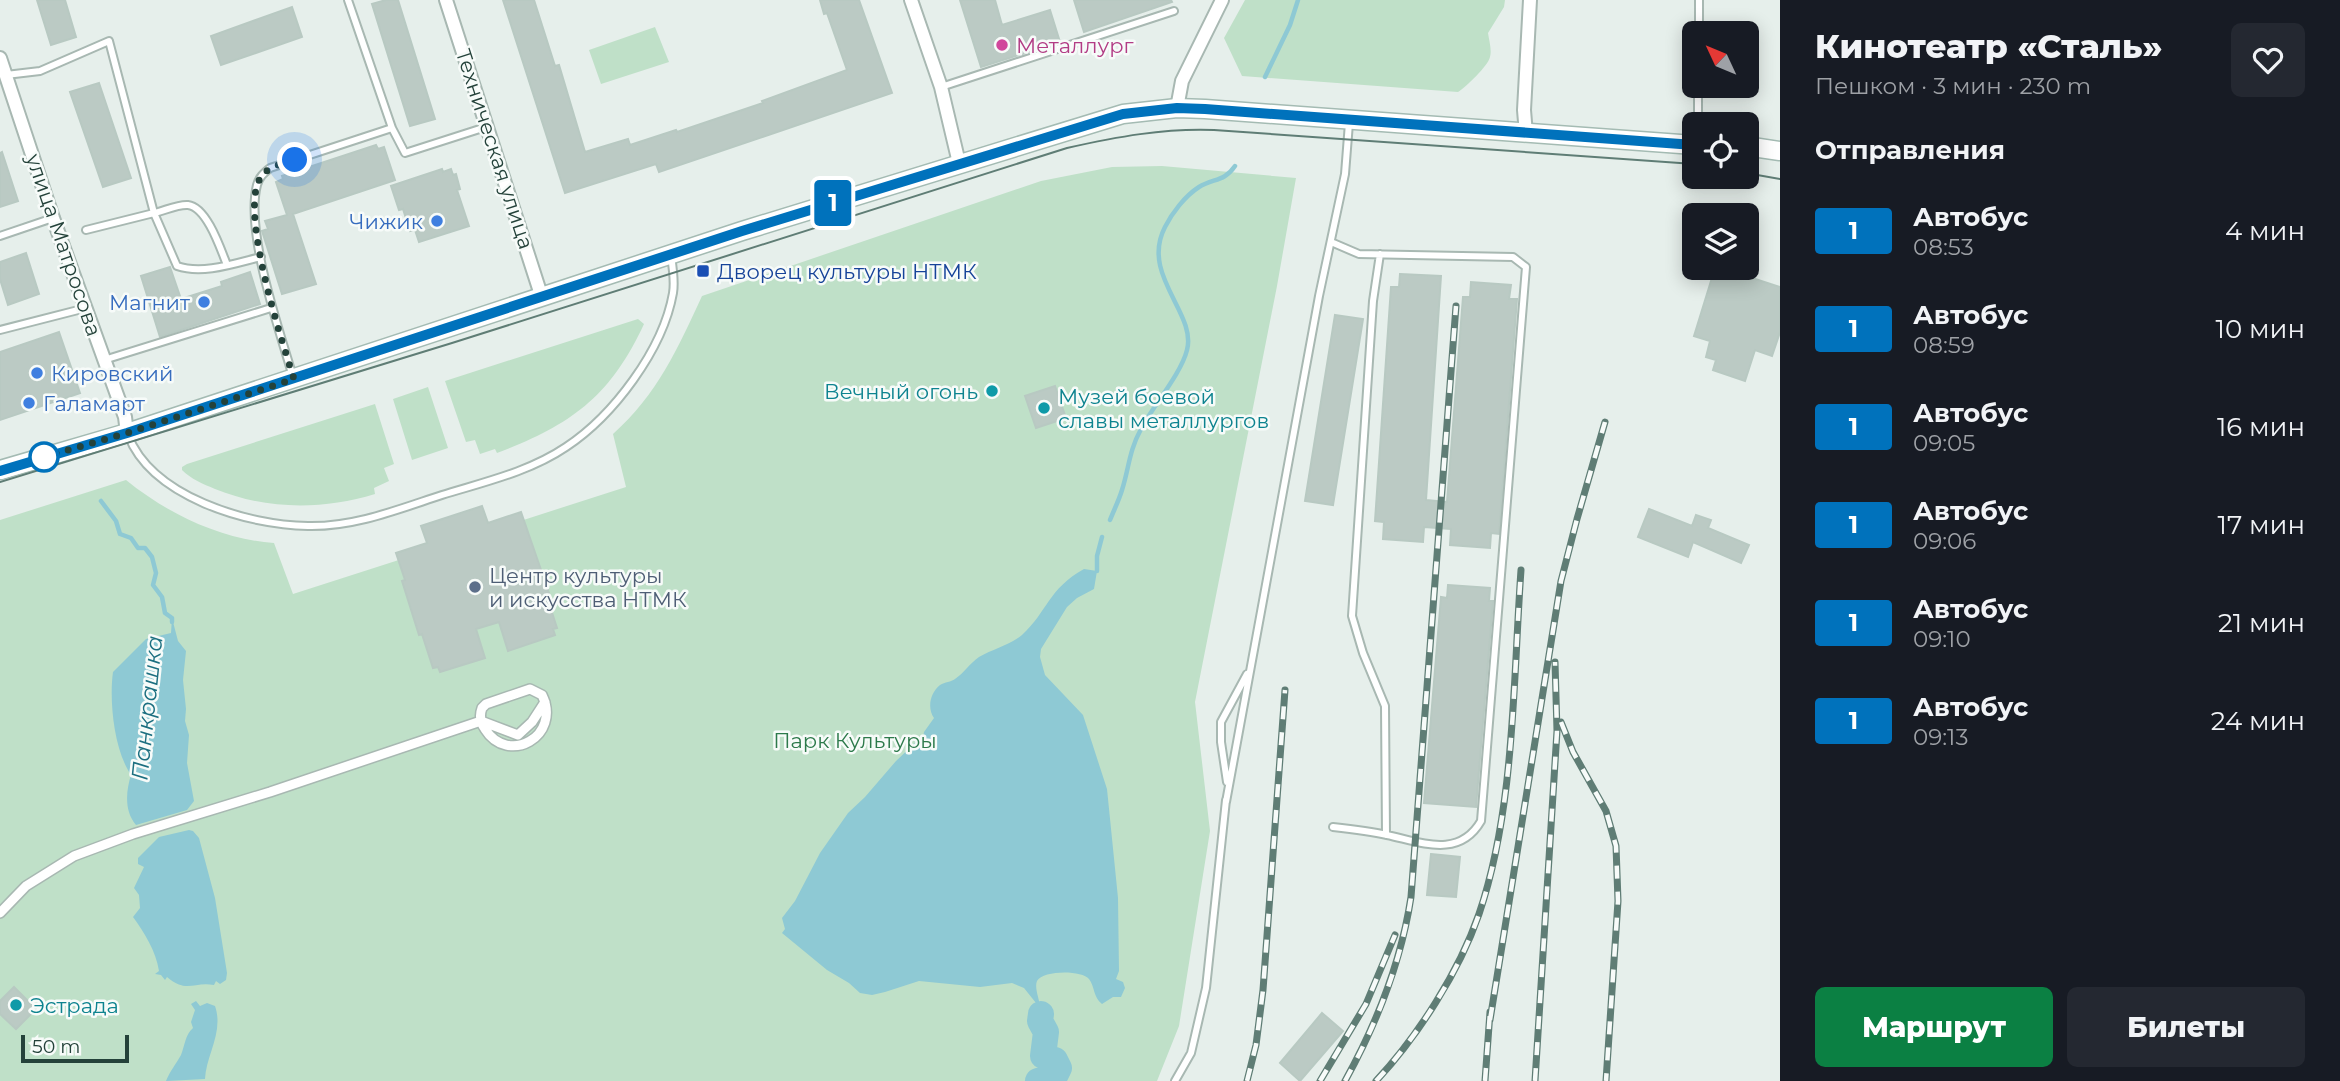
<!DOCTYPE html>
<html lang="ru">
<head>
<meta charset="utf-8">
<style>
  :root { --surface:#171b24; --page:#242831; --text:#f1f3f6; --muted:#9ea1a6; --accent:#0b8043 }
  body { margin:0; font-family:Montserrat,sans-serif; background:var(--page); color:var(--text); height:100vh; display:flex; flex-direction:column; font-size:26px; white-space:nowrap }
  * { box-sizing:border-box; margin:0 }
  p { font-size:23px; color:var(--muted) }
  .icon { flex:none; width:38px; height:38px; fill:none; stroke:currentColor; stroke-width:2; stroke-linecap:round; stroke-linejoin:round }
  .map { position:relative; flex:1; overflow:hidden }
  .details { display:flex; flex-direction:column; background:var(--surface); width:560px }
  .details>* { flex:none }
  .badge { padding:0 14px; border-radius:5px; font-size:24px; line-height:46px }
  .needle { width:46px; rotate:314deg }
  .controls { position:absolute; left:1682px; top:21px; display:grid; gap:14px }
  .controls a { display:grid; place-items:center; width:77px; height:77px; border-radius:10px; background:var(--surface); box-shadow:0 4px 18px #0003; font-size:35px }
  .scale { position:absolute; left:21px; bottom:18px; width:108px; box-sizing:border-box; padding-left:7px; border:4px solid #24423a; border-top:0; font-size:19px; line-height:24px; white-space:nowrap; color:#24423a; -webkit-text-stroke:5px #f7fbf9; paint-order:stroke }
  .you { position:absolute; width:35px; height:35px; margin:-18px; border:5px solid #fff; border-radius:50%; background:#1a73e8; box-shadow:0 0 0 10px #1a73e833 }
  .map>.badge { position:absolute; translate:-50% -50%; box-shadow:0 0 0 4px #fff }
  h2 { padding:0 35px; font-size:26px; line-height:63px }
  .round { display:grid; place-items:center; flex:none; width:74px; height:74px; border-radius:10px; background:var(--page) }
  .overview { display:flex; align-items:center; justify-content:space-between; height:119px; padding:0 35px }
  h1 { font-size:33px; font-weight:800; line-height:52px }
  .action { display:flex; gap:14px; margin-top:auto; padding:14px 35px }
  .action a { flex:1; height:80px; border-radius:10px; background:var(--accent); color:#fff; font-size:28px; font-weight:800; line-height:80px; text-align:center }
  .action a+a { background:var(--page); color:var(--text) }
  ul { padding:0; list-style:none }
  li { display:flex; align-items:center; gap:21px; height:98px; padding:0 35px }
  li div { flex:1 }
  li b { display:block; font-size:26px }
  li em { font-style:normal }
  li .badge { min-width:77px; font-weight:700; text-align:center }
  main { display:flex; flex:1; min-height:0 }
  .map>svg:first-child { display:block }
  .green { fill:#bfe0c8 }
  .water { fill:#8ec9d4 }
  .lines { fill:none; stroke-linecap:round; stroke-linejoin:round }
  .stream { stroke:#8ec9d4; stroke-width:4.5 }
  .river { stroke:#8ec9d4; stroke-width:26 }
  .building { fill:#bbcac4; stroke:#b8c9c2; stroke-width:2 }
  .service-casing { stroke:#a8b8b2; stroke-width:10 }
  .pedestrian-casing { stroke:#a8b8b2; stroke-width:12 }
  .minor-casing { stroke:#a8b8b2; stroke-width:16 }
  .secondary-casing { stroke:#a4bbb3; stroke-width:21 }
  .service { stroke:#fff; stroke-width:6 }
  .pedestrian { stroke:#fff; stroke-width:9 }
  .minor { stroke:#fff; stroke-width:12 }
  .secondary { stroke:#fff; stroke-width:18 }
  .tram { stroke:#5f7d75; stroke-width:2 }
  .rail-casing { stroke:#5f7d75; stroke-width:7 }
  .rail { stroke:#f7fbf9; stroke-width:4.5; stroke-dasharray:13; stroke-linecap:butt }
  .line-casing { stroke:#fff; stroke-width:16 }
  .line { stroke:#0072bc; stroke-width:10 }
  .walk { stroke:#24423a; stroke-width:7; stroke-dasharray:0 12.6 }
  .hotel-dot { fill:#d1479c; stroke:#f7fbf9; stroke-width:2.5 }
  .shop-dot { fill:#3f7fe0; stroke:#f7fbf9; stroke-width:2.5 }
  .transit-dot { fill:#1a4fb4; stroke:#f7fbf9; stroke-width:2.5 }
  .culture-dot { fill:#0f9aa8; stroke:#f7fbf9; stroke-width:2.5 }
  .stop-dot { fill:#fff; stroke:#0072bc; stroke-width:3.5 }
  .service-dot { fill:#5c6f8a; stroke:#f7fbf9; stroke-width:2.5 }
  .labels { text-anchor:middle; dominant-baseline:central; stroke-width:5; stroke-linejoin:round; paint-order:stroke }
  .hotel-label { font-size:21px; fill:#b23c85; stroke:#f7fbf9; text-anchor:start }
  .street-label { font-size:21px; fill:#24423a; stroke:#f7fbf9 }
  .shop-label { font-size:21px; fill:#366cbe; stroke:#f7fbf9; text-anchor:end }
  .transit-label { font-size:21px; fill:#164399; stroke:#f7fbf9; text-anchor:start }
  .culture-label { font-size:21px; fill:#0d838f; stroke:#f7fbf9; text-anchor:start }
  .service-label { font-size:21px; fill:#4e5e75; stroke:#f7fbf9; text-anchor:start }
  .park-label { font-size:21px; fill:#2d7a4b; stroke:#f7fbf9 }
  .water-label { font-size:23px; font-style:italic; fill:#1c6f80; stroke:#f7fbf9 }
</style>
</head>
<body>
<main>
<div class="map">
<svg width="1780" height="1081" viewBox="0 0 1780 1081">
  <rect width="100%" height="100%" fill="#e6efeb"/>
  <!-- green -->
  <path class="green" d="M1245,0H1505L1504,7L1488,33C1489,40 1492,50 1490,57C1488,66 1466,87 1458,92L1242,76L1224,38Z
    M655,27L669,62L601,84L589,50Z
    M1162,166L1296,178L1277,286L1195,702L1210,831L1179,1026L1157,1081H0V520L126,480C168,514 220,539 274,543L293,594L626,487L613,434C657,395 678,348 702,296L1041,181L1112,167Z
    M638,319L644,324C610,397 571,425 497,453L495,449L480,454L475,440L466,442L445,381Z
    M428,387L448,448L412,460L393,399Z
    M375,404L394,464L384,468L389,481L374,488L375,494C322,510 267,510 215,489C203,484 191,479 182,470V467L187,464Z"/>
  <!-- water -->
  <path class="water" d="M1084,569L1097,571L1094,589L1077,598L1067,607L1041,649L1040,657L1045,675L1083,715L1107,789L1118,898L1119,971L1116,979L1123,982L1125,988L1121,997H1113L1102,1004C1093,997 1095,987 1089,979C1082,970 1043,970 1037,981C1034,988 1040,1000 1040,1008L1024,988L1012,983L980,987L919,981L885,992L872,995L860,993L849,983L827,970L782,933L785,929L782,918L795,901L820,853L848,813L865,797L896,761L915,743L923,739L924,732L934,718C927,708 930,693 940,685C945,682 951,682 955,679C964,673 970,663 979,657C993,649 1010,645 1022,635C1048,611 1048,589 1084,569Z
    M172,618L178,641L186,651L183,680L186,709L185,721L189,735L187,763L194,801L187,810L136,825C124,811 126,791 131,775C114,750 109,701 113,672L146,639L171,633Z
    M189,830L193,831L199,838L215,898L227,973L226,980L220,984L216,981L214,985C194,981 187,994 167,977L165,980L161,975L155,974L159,971C156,951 144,932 133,917L140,908L139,895L134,888L144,867L138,864V858L159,837Z
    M196,1001L200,1006L207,1003L215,1006C224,1032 206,1055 205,1079L166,1081C170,1071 176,1064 181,1055C185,1045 185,1035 193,1028L191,1022L195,1010L191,1004Z"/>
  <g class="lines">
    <!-- stream -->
    <path class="stream" d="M1265,77L1290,25L1298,0
      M101,501L116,521L120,534L131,538L138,548H145L152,557L156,573L153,585L162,597L165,613L172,618V622
      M1110,520C1114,510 1119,500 1122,490C1129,468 1129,451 1141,429C1153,406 1181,374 1187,350C1197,313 1140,275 1165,227C1172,213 1185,196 1199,187C1214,178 1224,182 1235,166
      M1097,571V556L1102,537"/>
    <!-- river -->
    <path class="river" d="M1038,1081L1055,1076L1059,1068L1055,1060L1043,1056L1046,1032L1040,1021L1041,1014"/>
  </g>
  <!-- building -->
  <path class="building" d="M37,0H65L76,37L51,45Z
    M386,0H398L435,119L410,126L372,4Z
    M503,0H534L555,66L559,65L585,152L628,139L630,145L676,130L677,132L763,103L762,101L847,70L827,13L824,14L820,0H859L892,93L659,172L656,164L565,193Z
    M960,0H995L1002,25L1050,10L1060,42L981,67Z
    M1074,0H1171L1172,2L1084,32Z
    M292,7L302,37L221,65L211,36Z
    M99,83L131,178L103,187L70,92Z
    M376,145L378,149L384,147L395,180L293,214L316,284L282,294L262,231L268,229L265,221L287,215L276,182L283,179L282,176Z
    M2,152L18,201L0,207V153Z
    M442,169L443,172L451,169L453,175L456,174L460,189L457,190L469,226L419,242L415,230L410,231L403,209L399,210L391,186Z
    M26,253L39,294L8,305L0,279V262Z
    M170,267L181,299L222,286L221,282L250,272L260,304L160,337L141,276Z
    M1715,268H1749L1746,276L1780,287V332L1772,356L1755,350L1745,381L1713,370L1716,360L1706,357L1710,341L1694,336Z
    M1400,274L1441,276L1426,500L1447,502L1463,297H1470L1471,282L1511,285L1509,299H1517L1499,534L1491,533L1490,548L1450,545L1451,529L1424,527L1423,542L1383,539L1384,522L1375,521L1391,287H1399Z
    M1335,315L1363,319L1333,505L1305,501Z
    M59,332L80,393L0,420V352Z
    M1055,386L1066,418L1036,428L1025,396Z
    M482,506L488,523L521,512L549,593L546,594L557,628L553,629L555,635L508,651L499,622L476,629L485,658L440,672L438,667L433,668L422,634L419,635L402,581L405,580L396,553L427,543L421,526Z
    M1649,509L1692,526L1696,515L1711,520L1708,528L1749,545L1741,563L1693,542L1688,557L1638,537Z
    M1448,585L1490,588L1489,601H1493L1476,807L1424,803L1441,597L1447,598Z
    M1431,854L1460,857L1456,897L1427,895Z
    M14,987L36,1009L16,1029L0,1014V1001Z
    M1322,1013L1343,1031L1300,1081L1280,1063Z"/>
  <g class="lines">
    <!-- service casing -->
    <g class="service-casing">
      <path id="service" d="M1699,33V0
        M6,75L40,71L109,41L154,213C164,211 178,204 188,205C207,207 221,250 227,265
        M941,87L1174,11
        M1698,124V86
        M392,128L405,153L486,127
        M86,230L154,213L177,266C203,275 236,263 261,257
        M0,236L53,218
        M1331,242L1359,254L1513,257L1526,267L1481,821C1459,859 1421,842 1387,835C1369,831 1351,829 1333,827
        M1380,254L1373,301L1352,616L1363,653L1385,706L1386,835
        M0,330L86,308
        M104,360L271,308
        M293,377C279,329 245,232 257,185C259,177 264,173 270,168L392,128L348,0
        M128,435C152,497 247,525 308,526C355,527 399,509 442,495C484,482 529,472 566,447C613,416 663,350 673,293C675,281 673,269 671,256
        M1227,782L1221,742V722L1247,674
        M1226,802L1319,296L1345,174L1349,123
        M1175,1081L1191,1053L1206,988L1226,800"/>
    </g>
    <!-- pedestrian casing -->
    <g class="pedestrian-casing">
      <path id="pedestrian" d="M530,689L542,695C562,736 508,766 485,729C480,722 479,716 482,708L486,704Z
        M0,913L26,886L74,856L133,834L270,792L481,721L518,735L532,722L545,702"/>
    </g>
    <!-- minor casing -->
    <g class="minor-casing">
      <path id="minor" d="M446,0L542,298
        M911,0L941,87L959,163
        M0,58L53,218L125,417L127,433
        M1177,108L1182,81L1222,0
        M1526,134L1524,110L1530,0"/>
    </g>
    <!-- secondary casing -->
    <g class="secondary-casing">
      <path id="secondary" d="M1746,146L1780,151
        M0,470L127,433L742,231L1123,114L1177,108L1205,109L1694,145"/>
    </g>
    <!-- service -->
    <use href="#service" class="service"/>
    <!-- pedestrian -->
    <use href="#pedestrian" class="pedestrian"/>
    <!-- minor -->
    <use href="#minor" class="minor"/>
    <!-- secondary -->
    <use href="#secondary" class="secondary"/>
    <!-- tram -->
    <path class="tram" d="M1746,173L1780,179
      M0,482L452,343L1067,148C1116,137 1164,128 1214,130L1694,164"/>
    <!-- rail casing -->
    <g class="rail-casing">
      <path id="rail" d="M1561,722L1573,752L1606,811L1616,846L1618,901L1606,1081
        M1490,1020L1561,581L1577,519L1605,422
        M1247,1081L1256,1045L1263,990L1285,690
        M1320,1081L1366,1004L1395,935
        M1345,1081C1377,1023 1401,963 1411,897L1456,306
        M1376,1081C1418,1036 1459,972 1479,914C1515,808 1513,682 1521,570
        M1485,1081L1490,1012
        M1535,1081L1557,731L1555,662"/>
    </g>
    <!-- rail -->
    <use href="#rail" class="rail"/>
  </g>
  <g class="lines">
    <!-- line casing -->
    <g class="line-casing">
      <path id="line" d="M0,471L127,433L742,231L1123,114L1177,108L1205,109L1694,145"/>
    </g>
    <!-- line -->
    <use href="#line" class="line"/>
    <!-- walk -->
    <path class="walk" d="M44,457L127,433L294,379C282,341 238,209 261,177C268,166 283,164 295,160"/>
  </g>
  <!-- markers -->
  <circle class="hotel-dot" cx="1002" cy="45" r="7"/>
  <g class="shop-dot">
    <circle cx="437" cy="221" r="7"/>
    <circle cx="204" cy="302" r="7"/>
    <circle cx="37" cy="373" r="7"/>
    <circle cx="29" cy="403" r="7"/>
  </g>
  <rect class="transit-dot" x="696" y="264" width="14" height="14" rx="3.5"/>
  <g class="culture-dot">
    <circle cx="992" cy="391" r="7"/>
    <circle cx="1044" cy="408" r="7"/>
    <circle cx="16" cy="1005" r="7"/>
  </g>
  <circle class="stop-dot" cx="44" cy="457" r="14"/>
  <circle class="service-dot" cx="475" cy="587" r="7"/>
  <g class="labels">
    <!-- hotel labels -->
    <g class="hotel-label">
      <text x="1016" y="45">Металлург</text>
    </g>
    <!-- street labels -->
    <g class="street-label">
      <text transform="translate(495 149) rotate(72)">Техническая улица</text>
      <text transform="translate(64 245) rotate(71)">улица Матросова</text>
    </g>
    <!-- shop labels -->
    <g class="shop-label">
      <text x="423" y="221">Чижик</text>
      <text x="190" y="302">Магнит</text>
      <text x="51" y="373" text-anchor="start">Кировский</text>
      <text x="43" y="403" text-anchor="start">Галамарт</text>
    </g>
    <!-- transit labels -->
    <g class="transit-label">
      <text x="717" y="271">Дворец культуры НТМК</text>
    </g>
    <!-- culture labels -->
    <g class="culture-label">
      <text x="978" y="391" text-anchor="end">Вечный огонь</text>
      <text x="1058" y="396">Музей боевой<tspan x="1058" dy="24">славы металлургов</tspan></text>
      <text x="30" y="1005">Эстрада</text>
    </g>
    <!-- service labels -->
    <g class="service-label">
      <text x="489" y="575">Центр культуры<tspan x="489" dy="24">и искусства НТМК</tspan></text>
    </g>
    <!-- park labels -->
    <g class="park-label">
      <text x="855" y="740">Парк Культуры</text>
    </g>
    <!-- water labels -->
    <g class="water-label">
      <text transform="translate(147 708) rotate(-84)">Панкрашка</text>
    </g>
  </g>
</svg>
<div class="controls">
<a><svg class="needle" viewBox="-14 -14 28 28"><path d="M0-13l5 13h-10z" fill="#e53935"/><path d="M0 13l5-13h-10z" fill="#9ea1a6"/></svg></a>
<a><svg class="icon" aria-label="locate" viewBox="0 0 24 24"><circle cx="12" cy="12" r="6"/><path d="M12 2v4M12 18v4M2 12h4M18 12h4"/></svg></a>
<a><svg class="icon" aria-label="layers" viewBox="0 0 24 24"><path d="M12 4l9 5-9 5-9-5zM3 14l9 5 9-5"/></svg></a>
</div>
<div class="scale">50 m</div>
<div class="you" style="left:295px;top:160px"></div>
<b class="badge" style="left:833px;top:203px;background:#0072bc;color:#fff">1</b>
</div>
<section class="details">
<div class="overview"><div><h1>Кинотеатр «Сталь»</h1><p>Пешком · 3 мин · 230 m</p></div><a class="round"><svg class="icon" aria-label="heart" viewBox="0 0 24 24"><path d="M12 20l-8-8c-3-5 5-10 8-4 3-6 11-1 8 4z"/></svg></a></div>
<h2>Отправления</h2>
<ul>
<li><span class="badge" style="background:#0072bc;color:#fff">1</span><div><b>Автобус</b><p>08:53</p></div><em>4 мин</em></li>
<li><span class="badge" style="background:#0072bc;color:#fff">1</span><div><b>Автобус</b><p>08:59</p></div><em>10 мин</em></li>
<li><span class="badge" style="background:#0072bc;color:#fff">1</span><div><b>Автобус</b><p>09:05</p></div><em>16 мин</em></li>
<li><span class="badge" style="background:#0072bc;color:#fff">1</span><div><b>Автобус</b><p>09:06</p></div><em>17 мин</em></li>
<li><span class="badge" style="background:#0072bc;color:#fff">1</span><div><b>Автобус</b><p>09:10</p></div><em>21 мин</em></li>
<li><span class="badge" style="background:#0072bc;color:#fff">1</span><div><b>Автобус</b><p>09:13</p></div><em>24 мин</em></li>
</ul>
<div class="action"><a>Маршрут</a><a>Билеты</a></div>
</section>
</main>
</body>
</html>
